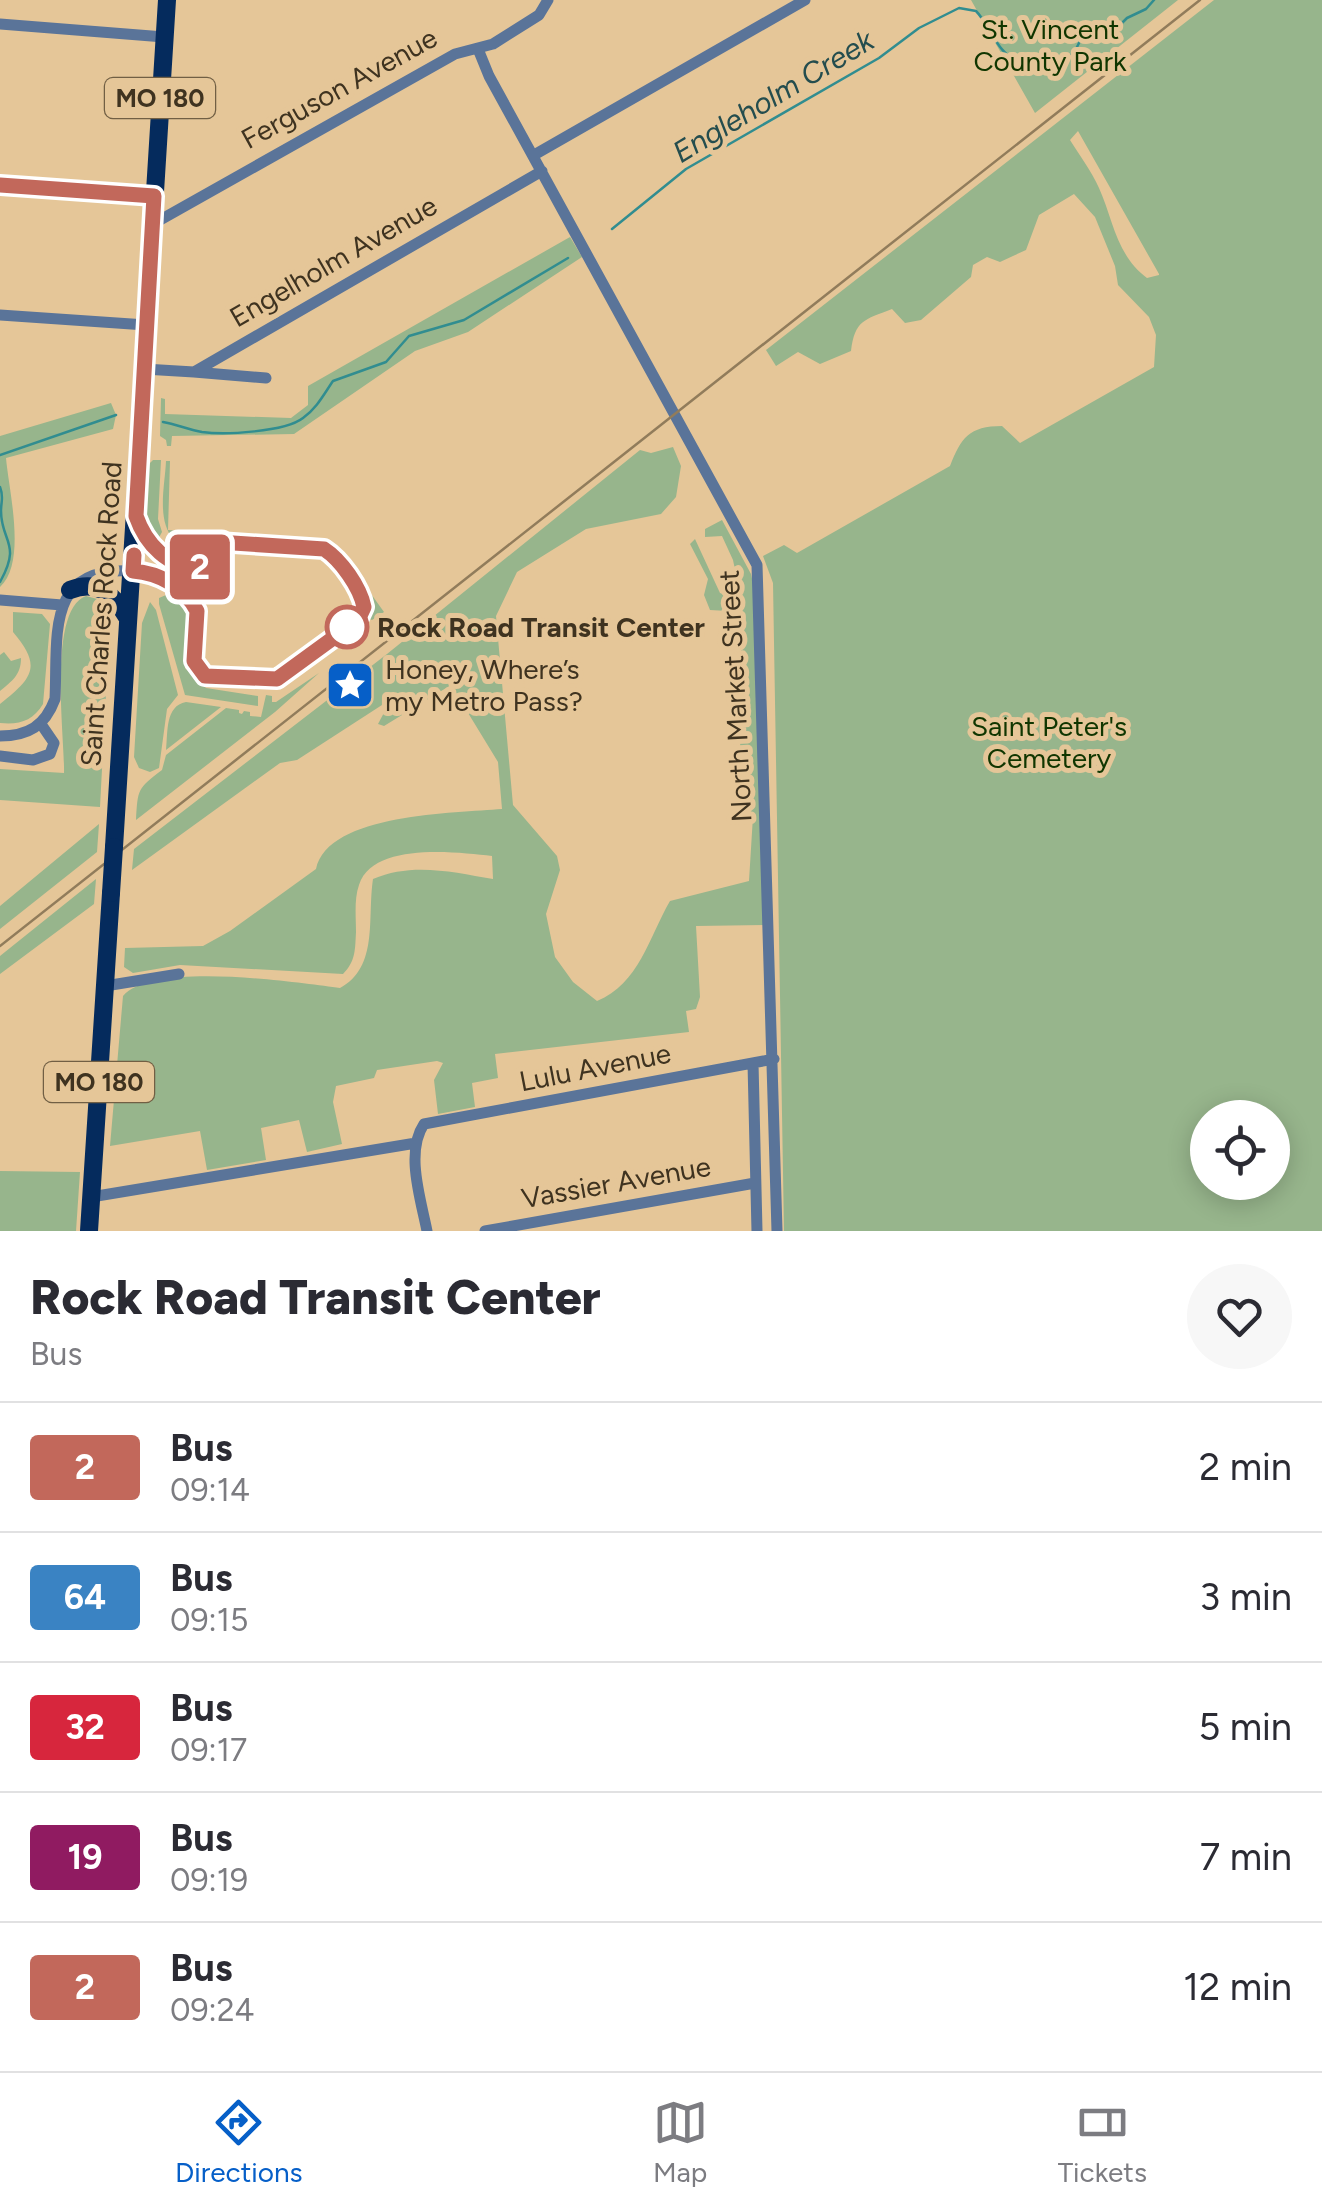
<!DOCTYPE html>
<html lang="en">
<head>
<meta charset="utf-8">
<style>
  :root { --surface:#fff; --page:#f7f7f7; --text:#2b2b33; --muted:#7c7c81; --line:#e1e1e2; --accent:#065fc8 }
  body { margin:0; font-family:Figtree,sans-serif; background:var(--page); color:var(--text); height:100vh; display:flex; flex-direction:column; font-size:38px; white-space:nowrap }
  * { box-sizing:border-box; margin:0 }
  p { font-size:32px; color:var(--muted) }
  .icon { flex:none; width:55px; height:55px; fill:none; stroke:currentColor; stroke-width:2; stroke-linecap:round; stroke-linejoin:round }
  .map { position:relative; height:1231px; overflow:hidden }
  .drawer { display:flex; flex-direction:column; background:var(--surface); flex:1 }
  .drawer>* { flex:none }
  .badge { padding:0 20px; border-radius:8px; font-size:35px; line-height:65px }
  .buttons { position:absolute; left:1190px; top:1100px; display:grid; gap:20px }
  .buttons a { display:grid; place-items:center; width:100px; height:100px; border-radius:50%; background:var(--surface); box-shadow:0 5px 25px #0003; font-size:50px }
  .map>.badge { position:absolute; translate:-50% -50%; box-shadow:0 0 0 5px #fff }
  .round { display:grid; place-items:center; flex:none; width:105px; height:105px; border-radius:52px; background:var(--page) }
  .head { display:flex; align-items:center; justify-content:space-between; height:170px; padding:0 30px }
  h1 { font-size:48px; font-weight:800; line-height:75px }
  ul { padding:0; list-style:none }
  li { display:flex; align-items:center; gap:30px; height:130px; padding:0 30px; border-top:2px solid var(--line) }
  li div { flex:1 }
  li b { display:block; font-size:38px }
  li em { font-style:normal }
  li .badge { min-width:110px; font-weight:700; text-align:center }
  .dock { display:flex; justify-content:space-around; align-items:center; height:140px; border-top:2px solid var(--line); background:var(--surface); font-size:28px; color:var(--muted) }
  .dock a { display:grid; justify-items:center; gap:5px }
  .dock .selected { color:var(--accent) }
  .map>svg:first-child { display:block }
  .green { fill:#97b58c; fill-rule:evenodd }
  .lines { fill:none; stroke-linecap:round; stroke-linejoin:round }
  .stream { stroke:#318d90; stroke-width:2.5 }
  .street { stroke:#5a7499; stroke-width:11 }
  .secondary { stroke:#24497e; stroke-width:18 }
  .primary { stroke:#052b5d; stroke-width:18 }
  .tram { stroke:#917c5b; stroke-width:2.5 }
  .primary-bridge { stroke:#052b5d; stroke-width:18 }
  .line-casing { stroke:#fff; stroke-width:22 }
  .line { stroke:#c2685b; stroke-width:15 }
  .stop-dot { fill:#fff; stroke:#c2685b; stroke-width:5 }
  .labels { text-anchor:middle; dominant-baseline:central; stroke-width:10; stroke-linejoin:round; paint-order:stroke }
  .shield { fill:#e5c698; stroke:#715f44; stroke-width:2.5 }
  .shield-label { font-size:25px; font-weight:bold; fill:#3f3320 }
  .park-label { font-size:28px; fill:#103600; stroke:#e5c698 }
  .street-label { font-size:28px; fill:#3f3320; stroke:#e5c698 }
  .stop-label { font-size:28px; font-weight:bold; fill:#3f3320; stroke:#e5c698; text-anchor:start }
  .poi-label { font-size:28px; fill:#3f3320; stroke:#e5c698; text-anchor:start }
  .water-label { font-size:30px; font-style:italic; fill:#244d4e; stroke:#e5c698 }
</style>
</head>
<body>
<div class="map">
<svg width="1322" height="1231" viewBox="0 0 1322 1231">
  <rect width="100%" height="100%" fill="#e5c698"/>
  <!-- green -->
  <path class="green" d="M971,0H1178L1035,113Z
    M1214,0H1322V1231H784L773,583L763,556L784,545L797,553L950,466C961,438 969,426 1002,426L1020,443L1154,367L1156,335L1149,317L1118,285L1115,266L1095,217L1074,194L1039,215L1026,250L1000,262L987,257L973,265L971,277L921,320L905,323L892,309C864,320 855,320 851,351L820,364L798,352L776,366L766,350ZM1078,131L1159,274V275L1147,278C1116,255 1113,219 1099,188C1092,172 1080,156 1070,140ZM1208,1118H1272V1182H1208Z
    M570,237L582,257L468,332L415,351L294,434L172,436L171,446H167L166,440L160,436L161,398L165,399V414L291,418L308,405V386Z
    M111,403L116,415L113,429L6,458C9,492 27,562 0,587V436Z
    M673,447L681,466L676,497L661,514L586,529L517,572L496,616L513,805L557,856L560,870L546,914L555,957L573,982L597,1001C639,984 649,937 670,901L749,881L753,816L744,802L736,681L742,662L738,621L728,611L710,610L704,595L708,579L690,544L695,539L720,593L731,597L739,589L733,560L722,536L705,537V529L722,520L751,574L755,593L764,925L696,926L700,997L696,1009L686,1011L689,1032L495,1054L498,1078L472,1083L475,1107L438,1114L434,1080L443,1063L437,1061L377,1070L374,1078L336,1086L333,1102L342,1144L307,1152L299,1120L261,1128L266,1160L207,1170L200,1131L110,1146L123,996C153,961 295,982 340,988C379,967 367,918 373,879C412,862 453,872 493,879L492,856C455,852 373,842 359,885C354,899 356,917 356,932C355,949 356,961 343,974L180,965L133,973L124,967L125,948L203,946L230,931L316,869C328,813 456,813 502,809L498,762L451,685L384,726L378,724L387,707L382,705L297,760L280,763L132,870L134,849L387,654L640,450L651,453Z
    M153,460H161L158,519L162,532L156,543L146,522L149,464Z
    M166,461H170L168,530L328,541L338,548L384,612L372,620L367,618C378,594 347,555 327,543L221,536L211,538L194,550L189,543L174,540C156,520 165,486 166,461Z
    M166,595C199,601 187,642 185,668L206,688L258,696V706L185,695L159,604V598Z
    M86,596L101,600L110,618L100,807L0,800V769L64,773C65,738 47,610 86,596Z
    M150,602L156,610L178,695L167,709L159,768L150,772L139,768L134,757L142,623Z
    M13,612L42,614L50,624L43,704C33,721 19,725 0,723V704C32,678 43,667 13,632Z
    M4,652L11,661L21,658C21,675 12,681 0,691V655Z
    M319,673L275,712L136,820C138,789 137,789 162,770L166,755L226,708L239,710V713L242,714L244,711L250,712V716L261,717L266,695L272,696V702H276Z
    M186,702L221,707L166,750C168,732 165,706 186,702Z
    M99,824L97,852L0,929V906Z
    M96,879L94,904L0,974V956Z
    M0,1171L80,1172L76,1231H0Z"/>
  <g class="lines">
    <!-- stream -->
    <path class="stream" d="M612,229L686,169L879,58L919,28L959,8L976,11C990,25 998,56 1019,61C1034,64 1046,55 1061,62L1074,53L1080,41L1089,38L1105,40L1127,18L1146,9L1154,0
      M163,422C176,424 189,430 202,432C225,435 285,432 303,418C317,408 324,394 333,381L386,362L409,336L464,320L568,258
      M0,455L116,415
      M0,487C4,497 1,501 1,511C1,542 22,543 0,582"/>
    <!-- street -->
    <path class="street" d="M0,24L164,37
      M478,49L489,76L757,565L777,1231
      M534,155L805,0
      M153,224L455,54L493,44L539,15L548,0
      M0,315L146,325
      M144,369L194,372L542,171
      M194,372L266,378
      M0,600L62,605
      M0,736C28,736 45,726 55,699C58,635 45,565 133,571
      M0,756L33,760L50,754L54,743L41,724
      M105,986L179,974
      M753,1063L757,1231
      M91,1197L416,1143
      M427,1231C421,1200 405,1152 424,1124L774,1059
      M485,1231L755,1183"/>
    <!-- secondary -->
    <path class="secondary" d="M0,185L155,196"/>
    <!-- primary -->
    <path class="primary" d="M70,590C98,579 113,594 127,617
      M114,847L167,0
      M89,1231L111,893"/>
    <!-- tram -->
    <path class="tram" d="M0,946L1200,0"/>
    <!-- primary-bridge -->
    <path class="primary-bridge" d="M111,893L114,847"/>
  </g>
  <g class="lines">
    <!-- line casing -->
    <g class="line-casing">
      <path id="line" d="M0,185L154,196L136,516C146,545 168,567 200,569L203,551L218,542L324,549C341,560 360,587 364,607L358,620L277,679L205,676L194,661L197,611C185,587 159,573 133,571L134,555"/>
    </g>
    <!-- line -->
    <use href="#line" class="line"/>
  </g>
  <!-- icons -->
  <defs>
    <g id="sight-square" transform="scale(2.5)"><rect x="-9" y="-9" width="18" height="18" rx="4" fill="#065fc8" stroke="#e5c698"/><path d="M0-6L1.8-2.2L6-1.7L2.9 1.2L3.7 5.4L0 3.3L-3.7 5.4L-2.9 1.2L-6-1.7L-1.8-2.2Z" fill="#fff"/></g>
  </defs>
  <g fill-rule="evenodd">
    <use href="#sight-square" x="350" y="685"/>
  </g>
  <!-- markers -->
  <circle class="stop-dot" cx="347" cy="627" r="20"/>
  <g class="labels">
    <!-- shield labels -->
    <g class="shield">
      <rect x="105" y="78" width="110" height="40" rx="8"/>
      <rect x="44" y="1062" width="110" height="40" rx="8"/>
    </g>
    <g class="shield-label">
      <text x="160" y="98">MO 180</text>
      <text x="99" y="1082">MO 180</text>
    </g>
    <!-- park labels -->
    <g class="park-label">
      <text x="1050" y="29">St. Vincent<tspan x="1050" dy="32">County Park</tspan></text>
      <text x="1049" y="726">Saint Peter's<tspan x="1049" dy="32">Cemetery</tspan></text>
    </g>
    <!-- street labels -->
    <g class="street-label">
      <text transform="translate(339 88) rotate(-29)">Ferguson Avenue</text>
      <text transform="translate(333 261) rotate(-30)">Engelholm Avenue</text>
      <text transform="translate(101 614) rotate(-86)">Saint Charles Rock Road</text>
      <text transform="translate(735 696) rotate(-93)">North Market Street</text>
      <text transform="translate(595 1067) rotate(-11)">Lulu Avenue</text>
      <text transform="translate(616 1182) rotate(-10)">Vassier Avenue</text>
    </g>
    <!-- stop labels -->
    <g class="stop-label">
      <text x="377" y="627">Rock Road Transit Center</text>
    </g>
    <!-- poi labels -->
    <g class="poi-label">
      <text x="385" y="669">Honey, Where’s<tspan x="385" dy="32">my Metro Pass?</tspan></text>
    </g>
    <!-- water labels -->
    <g class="water-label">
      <text transform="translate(773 96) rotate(-31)">Engleholm Creek</text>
    </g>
  </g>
</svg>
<div class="buttons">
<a><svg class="icon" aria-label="locate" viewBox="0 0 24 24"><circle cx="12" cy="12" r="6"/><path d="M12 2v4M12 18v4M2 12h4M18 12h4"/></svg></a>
</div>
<b class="badge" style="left:200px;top:567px;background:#c2685b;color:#fff">2</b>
</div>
<section class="drawer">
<div class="head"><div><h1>Rock Road Transit Center</h1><p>Bus</p></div><a class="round"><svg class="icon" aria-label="heart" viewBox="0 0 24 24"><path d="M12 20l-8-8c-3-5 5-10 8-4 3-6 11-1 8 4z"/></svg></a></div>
<ul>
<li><span class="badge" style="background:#c2685b;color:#fff">2</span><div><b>Bus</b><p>09:14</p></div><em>2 min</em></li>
<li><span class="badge" style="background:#3a83c3;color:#fff">64</span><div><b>Bus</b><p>09:15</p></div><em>3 min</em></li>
<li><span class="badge" style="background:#d7263d;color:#fff">32</span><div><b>Bus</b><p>09:17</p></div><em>5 min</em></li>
<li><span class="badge" style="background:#901b61;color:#fff">19</span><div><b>Bus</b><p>09:19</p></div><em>7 min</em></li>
<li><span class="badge" style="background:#c2685b;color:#fff">2</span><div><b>Bus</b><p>09:24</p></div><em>12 min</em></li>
</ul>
</section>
<nav class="dock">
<a class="selected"><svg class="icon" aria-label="directions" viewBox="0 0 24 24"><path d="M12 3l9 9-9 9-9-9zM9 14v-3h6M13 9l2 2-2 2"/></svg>Directions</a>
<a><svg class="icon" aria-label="map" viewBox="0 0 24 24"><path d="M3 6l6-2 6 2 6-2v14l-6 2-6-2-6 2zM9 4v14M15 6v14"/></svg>Map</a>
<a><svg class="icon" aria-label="tickets" viewBox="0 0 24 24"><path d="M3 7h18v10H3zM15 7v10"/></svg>Tickets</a>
</nav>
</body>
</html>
